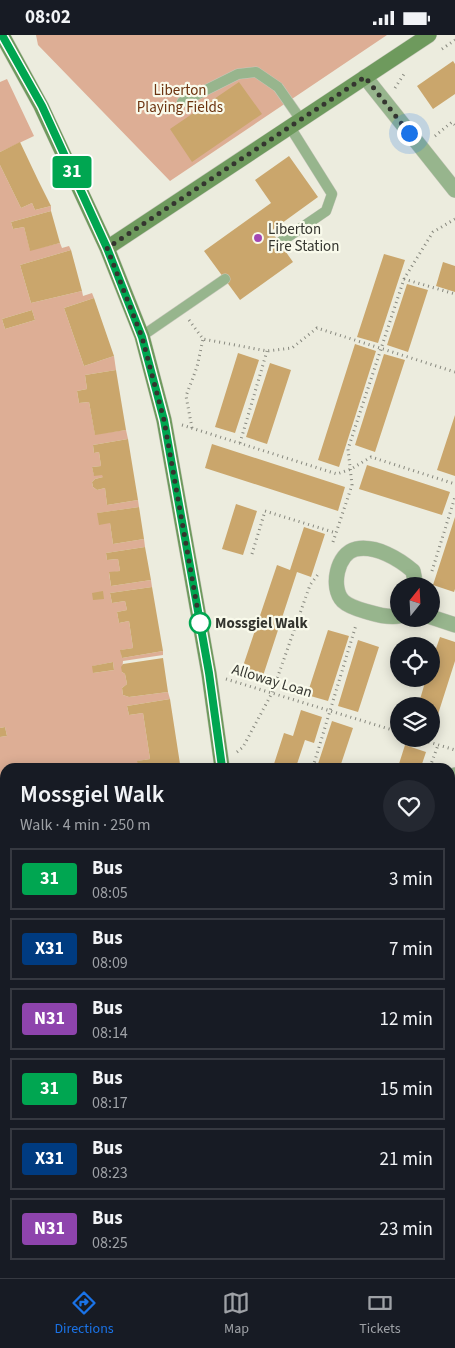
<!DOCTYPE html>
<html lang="en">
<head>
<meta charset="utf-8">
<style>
  :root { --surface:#171b24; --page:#242831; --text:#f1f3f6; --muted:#9ea1a6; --line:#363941; --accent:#1a73e8 }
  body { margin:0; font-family:"Source Sans 3",sans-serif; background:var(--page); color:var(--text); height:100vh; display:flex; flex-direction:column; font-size:19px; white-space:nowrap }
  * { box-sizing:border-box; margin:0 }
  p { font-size:16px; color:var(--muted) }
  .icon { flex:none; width:28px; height:28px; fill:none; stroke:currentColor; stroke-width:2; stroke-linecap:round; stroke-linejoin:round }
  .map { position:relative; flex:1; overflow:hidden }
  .sheet { position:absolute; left:0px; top:728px; width:455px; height:516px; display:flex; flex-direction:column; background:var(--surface); border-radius:15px 15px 0 0; box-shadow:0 2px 12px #0003 }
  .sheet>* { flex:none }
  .badge { padding:0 10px; border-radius:4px; font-size:18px; line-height:32px }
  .needle { width:32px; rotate:18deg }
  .fabs { position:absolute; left:390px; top:542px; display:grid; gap:10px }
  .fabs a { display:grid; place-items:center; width:50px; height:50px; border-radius:50%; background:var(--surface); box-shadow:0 2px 12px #0003; font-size:25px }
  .you { position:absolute; width:25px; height:25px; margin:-12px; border:4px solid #fff; border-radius:50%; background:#1a73e8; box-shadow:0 0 0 8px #1a73e833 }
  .map>.badge { position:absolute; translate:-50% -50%; box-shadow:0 0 0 2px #fff }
  .round { display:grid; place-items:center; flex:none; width:52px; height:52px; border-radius:26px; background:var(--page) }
  .summary { display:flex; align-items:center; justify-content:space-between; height:85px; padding:0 20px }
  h1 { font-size:24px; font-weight:600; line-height:38px }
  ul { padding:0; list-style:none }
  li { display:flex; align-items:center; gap:15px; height:62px; margin:0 10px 8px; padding:0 10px; border:2px solid var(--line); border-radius:0px }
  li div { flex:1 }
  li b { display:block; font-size:19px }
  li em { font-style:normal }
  li .badge { min-width:55px; font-weight:700; text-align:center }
  .status { display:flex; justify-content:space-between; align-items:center; height:35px; padding:0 25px; background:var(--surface); direction:ltr }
  .status svg { height:14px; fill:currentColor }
  .tabs { display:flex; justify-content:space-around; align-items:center; height:70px; border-top:1px solid var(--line); background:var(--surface); font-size:14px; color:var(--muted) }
  .tabs a { display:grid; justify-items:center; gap:2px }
  .tabs .selected { color:var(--accent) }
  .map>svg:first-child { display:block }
  .green { fill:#ddae95; fill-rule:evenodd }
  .building { fill:#caa66c }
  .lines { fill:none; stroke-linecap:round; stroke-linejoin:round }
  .lane-casing { stroke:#c7c7bb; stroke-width:11 }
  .street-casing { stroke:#c7c7bb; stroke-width:16 }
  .secondary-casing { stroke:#c7c7bb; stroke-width:16 }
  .path { stroke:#87887e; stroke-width:3; stroke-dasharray:1 4; stroke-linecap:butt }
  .lane { stroke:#97b58d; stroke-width:10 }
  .street { stroke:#97b58d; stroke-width:15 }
  .secondary { stroke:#6e9a5d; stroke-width:15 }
  .line-casing { stroke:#fff; stroke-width:11 }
  .line { stroke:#00a651; stroke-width:8 }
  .walk { stroke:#34352f; stroke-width:5; stroke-dasharray:0 9 }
  .poi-dot { fill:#a348b4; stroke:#f9faeb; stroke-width:2 }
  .stop-dot { fill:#fff; stroke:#00a651; stroke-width:2.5 }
  .labels { text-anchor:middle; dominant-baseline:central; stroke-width:4.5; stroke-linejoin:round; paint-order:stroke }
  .park-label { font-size:15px; fill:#6c3410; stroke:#f9faeb }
  .poi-label { font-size:15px; fill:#34352f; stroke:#f9faeb; text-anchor:start }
  .stop-label { font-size:15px; font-weight:bold; fill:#34352f; stroke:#f9faeb; text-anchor:start }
  .street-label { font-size:15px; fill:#34352f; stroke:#f9faeb }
</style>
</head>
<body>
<div class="status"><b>08:02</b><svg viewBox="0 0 49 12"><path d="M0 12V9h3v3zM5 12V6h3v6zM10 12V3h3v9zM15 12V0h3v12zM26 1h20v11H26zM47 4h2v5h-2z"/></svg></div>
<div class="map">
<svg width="455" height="1243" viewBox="0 0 455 1243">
  <rect width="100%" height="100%" fill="#ececde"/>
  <!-- green -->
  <path class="green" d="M36,0H387L170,146L38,10Z
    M7,44L34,101L0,117V47Z
    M0,130L21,173L32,168L35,175L51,171V176L11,187L13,194L24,192L30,215L60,208L62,213L69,211L71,215L20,230L31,268L82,256L83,261L92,258L94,263L64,273L84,331L114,321L116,335L85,340L87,354L77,356L79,368L89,367L95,399L126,395L128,404L93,410L94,418L99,417L101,431L92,432L94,440H103V442L95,444L92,447L93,452L97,455L105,453L107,470L138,465L139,472L98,478L110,488L113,509L144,504L145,512L106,518L107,525L118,524L120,536L109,538L111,551L151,545L152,552L110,558L112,568L125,566L127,575L117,577L119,588L129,586L133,613L121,615L122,623L163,616V620L123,626L122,637L125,639L127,649L122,653L123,660L129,662L168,657L170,664L127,671L129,680L143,678L150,724L138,726L139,732H5V753H2L3,757L0,758V702L7,701L5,692L0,693ZM32,275L35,285L5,294L2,284ZM113,627L114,635L93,638V631Z
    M23,1239H111V1243H24Z"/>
  <!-- building -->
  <path class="building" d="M453,26L455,29V59L433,74L417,51Z
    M239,47L262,79L192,127L170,94Z
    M20,107L38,145L51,171L35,175L32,168L21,173L0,130V117Z
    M289,121L318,162L271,196L293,227L240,265L204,216L271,168L255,145Z
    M51,176L60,208L30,216L24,192L13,194L11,187Z
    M71,215L82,256L31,268L20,230Z
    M384,219L405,225L378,308L357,302Z
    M443,227L455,231V257L436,251Z
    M407,249L428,255L408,317L387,310Z
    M94,263L114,321L84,331L64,273Z
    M32,275L35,285L5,294L2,284Z
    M355,309L376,316L339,432L318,425Z
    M238,318L259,325L235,398L215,392Z
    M384,319L405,325L375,417L355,410Z
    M270,328L291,335L267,409L246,402Z
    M116,335L126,395L95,400L89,367L79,368L77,356L87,354L85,340Z
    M455,380V441L437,435Z
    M128,404L138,465L107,470L105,453L97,455L93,452L92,447L95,444L103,442L102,440L94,441L92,432L101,431L99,417L94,418L93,410Z
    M212,409L345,452L338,476L205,433Z
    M367,430L450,457L442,480L359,454Z
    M236,469L257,476L243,520L222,514Z
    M139,472L144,504L113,509L110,488L99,490L97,478Z
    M455,482V554L454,557L433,550Z
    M304,492L325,499L311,542L297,537L261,647L240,640L277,530L290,535Z
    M145,512L151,545L111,551L109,537L120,536L118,524L107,525L106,518Z
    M152,552L163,616L122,623L120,615L133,613L129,586L119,588L117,577L127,575L125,566L112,568L110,558Z
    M103,556L104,564L93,565L92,558Z
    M328,595L349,601L328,666L307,660Z
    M440,602L455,607V626L432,698L431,671H418L426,644H431V628Z
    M358,605L379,612L358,677L338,671Z
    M163,623L168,657L129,662L123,660L122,653L127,649L125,639L122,637L121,632L123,629Z
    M113,627L114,635L93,638L92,631Z
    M170,664L180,729L159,732H139L137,726L150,724L143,678L129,680L127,671Z
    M301,675L322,682L314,708L305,705L296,732H273L284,698L293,701Z
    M332,686L353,693L340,732H317Z
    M5,692L7,701L0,702V693Z
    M405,710L426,717L421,732H398Z
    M2,753H5V763L2,764L4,772L0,773V758L3,757Z
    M5,777V798H0V778Z
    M0,807L4,823L0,824Z
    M0,896H5V933L0,932Z
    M0,937H5L3,957H5V991H0Z
    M0,1008H5V1044H0Z
    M0,1050H5V1101H0Z
    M3,1112H5V1152L0,1151V1118H3Z
    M5,1167V1202H0V1168Z
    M450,1209H455V1234H450Z
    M5,1214V1239H23L24,1243H0V1215Z
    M111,1239H130V1243H111Z
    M153,1239H235L236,1243H151Z
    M352,1239H375V1243H352Z"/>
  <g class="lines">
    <!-- lane casing -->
    <g class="lane-casing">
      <path id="lane" d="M182,67L238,39L256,37L278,52L301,85
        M279,208L326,176L332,159L290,92
        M142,301L225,244"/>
    </g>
    <!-- street casing -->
    <g class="street-casing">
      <path id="street" d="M365,42L455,155
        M399,581C389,583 378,580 368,577C361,575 349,572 343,566C330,553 337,518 356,514C376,510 399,524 413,536L416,551
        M431,582L455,590
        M450,755L455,740
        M0,860H5
        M450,1053L455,1032
        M450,1129L453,1169"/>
    </g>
    <!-- secondary casing -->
    <g class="secondary-casing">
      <path id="secondary" d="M2,0L41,71L107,213L142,301L164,385L209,639L222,732
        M107,213L429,0
        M295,1239V1243"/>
    </g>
    <!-- path -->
    <path class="path" d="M442,14L455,5
      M395,53L404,39
      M435,101L452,87L455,90
      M404,244L455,259
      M189,285L203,304L267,316L292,313L317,293L455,337
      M182,390L337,439L351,434L371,422L455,449
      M192,393L186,361L197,332L203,304
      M240,408L267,316
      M333,507L352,450L348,414L404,244L433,197L455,184
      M252,519L265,476L336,498
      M432,536L455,462
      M226,644L399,697
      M419,704L455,715
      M237,717L243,712L272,658L310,550L319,538
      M313,732L356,590
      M430,732L438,710
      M450,881L455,883
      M450,913L455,909"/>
    <!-- lane -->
    <use href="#lane" class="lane"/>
    <!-- street -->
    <use href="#street" class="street"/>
    <!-- secondary -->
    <use href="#secondary" class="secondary"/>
  </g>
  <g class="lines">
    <!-- line casing -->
    <g class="line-casing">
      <path id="line" d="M2,0L42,71L107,213L142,302L164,385L209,638L222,732"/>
    </g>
    <!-- line -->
    <use href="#line" class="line"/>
    <!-- walk -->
    <path class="walk" d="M200,588L164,385L142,302L107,213L365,42L409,98"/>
  </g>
  <!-- markers -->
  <circle class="poi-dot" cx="258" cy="203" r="5"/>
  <circle class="stop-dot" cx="200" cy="588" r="10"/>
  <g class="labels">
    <!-- park labels -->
    <g class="park-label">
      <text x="180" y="55">Liberton<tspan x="180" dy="17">Playing Fields</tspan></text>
    </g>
    <!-- poi labels -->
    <g class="poi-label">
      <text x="268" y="194">Liberton<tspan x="268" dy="17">Fire Station</tspan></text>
    </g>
    <!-- stop labels -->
    <g class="stop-label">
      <text x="215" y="588">Mossgiel Walk</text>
    </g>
    <!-- street labels -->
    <g class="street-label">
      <text transform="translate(272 646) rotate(17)">Alloway Loan</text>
    </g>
  </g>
</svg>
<div class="fabs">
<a><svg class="needle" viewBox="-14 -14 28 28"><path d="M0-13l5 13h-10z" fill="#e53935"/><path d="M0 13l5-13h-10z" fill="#9ea1a6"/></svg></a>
<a><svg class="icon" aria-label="locate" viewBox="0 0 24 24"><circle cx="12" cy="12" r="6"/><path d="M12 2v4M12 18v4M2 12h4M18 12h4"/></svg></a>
<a><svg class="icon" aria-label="layers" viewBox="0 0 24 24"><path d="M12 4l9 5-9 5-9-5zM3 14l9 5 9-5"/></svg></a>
</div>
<div class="you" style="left:409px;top:98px"></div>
<b class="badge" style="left:72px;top:137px;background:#00a651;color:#fff">31</b>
<section class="sheet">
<div class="summary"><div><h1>Mossgiel Walk</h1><p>Walk · 4 min · 250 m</p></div><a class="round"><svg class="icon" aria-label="heart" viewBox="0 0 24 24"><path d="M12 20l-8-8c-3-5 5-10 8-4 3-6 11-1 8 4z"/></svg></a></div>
<ul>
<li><span class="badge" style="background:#00a651;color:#fff">31</span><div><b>Bus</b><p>08:05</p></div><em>3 min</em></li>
<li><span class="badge" style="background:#003b80;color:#fff">X31</span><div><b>Bus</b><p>08:09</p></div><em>7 min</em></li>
<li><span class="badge" style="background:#8e44ad;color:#fff">N31</span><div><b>Bus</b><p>08:14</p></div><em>12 min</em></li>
<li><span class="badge" style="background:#00a651;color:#fff">31</span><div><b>Bus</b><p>08:17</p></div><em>15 min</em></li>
<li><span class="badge" style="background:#003b80;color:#fff">X31</span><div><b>Bus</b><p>08:23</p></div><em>21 min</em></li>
<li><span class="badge" style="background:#8e44ad;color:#fff">N31</span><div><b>Bus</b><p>08:25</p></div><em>23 min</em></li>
</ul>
</section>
</div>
<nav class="tabs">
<a class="selected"><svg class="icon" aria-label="directions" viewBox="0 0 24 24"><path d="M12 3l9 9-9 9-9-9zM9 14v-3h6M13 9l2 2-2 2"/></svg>Directions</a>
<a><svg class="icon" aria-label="map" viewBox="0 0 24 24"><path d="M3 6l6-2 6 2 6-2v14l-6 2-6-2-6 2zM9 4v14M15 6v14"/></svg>Map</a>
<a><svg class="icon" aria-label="tickets" viewBox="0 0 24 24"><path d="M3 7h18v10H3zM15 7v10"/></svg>Tickets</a>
</nav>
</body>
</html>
